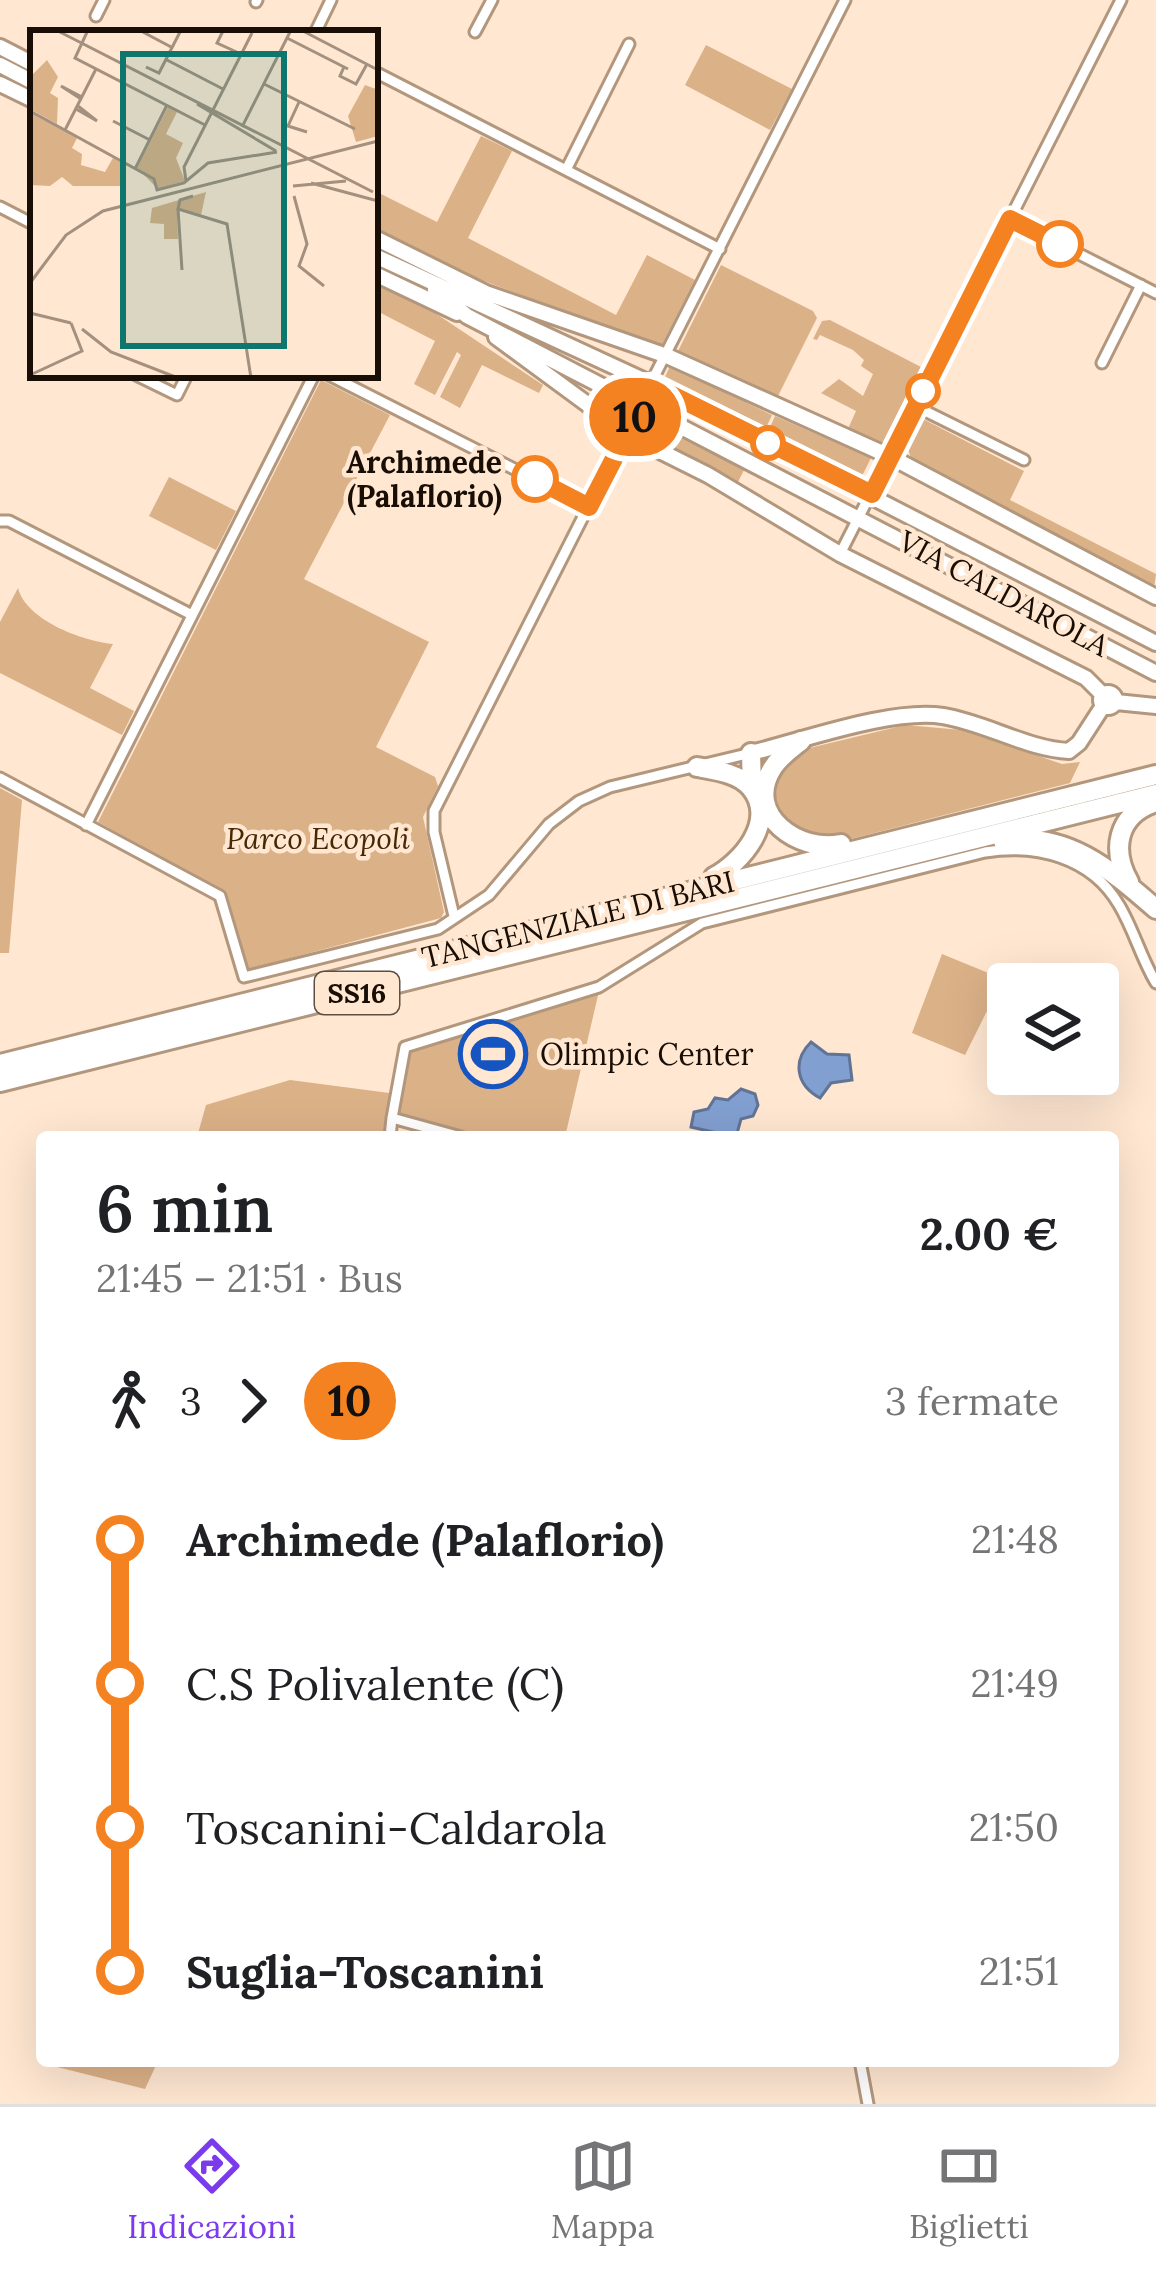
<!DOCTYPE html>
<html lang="it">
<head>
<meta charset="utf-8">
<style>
  :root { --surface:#fff; --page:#f2f2f2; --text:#202124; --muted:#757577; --line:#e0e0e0; --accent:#7c3aed }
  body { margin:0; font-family:Lora,serif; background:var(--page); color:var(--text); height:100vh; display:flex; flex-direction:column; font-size:45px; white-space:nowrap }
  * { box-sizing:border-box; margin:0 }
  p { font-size:39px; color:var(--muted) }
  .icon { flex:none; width:66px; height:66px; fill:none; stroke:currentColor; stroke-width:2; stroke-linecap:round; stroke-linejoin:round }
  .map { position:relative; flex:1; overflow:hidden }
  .details { position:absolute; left:36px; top:1131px; width:1083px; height:936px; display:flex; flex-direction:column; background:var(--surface); border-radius:12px; box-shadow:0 12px 48px #0002 }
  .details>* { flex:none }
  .badge { padding:0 24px; border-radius:39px; font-size:42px; line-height:78px }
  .buttons { position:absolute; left:987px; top:963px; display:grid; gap:24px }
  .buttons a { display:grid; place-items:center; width:132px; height:132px; border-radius:12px; background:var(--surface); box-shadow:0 12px 48px #0002; font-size:60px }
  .map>.badge { position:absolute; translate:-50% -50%; box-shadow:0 0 0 6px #fff }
  .legs { display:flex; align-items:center; gap:18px; height:132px; padding:0 60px; font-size:39px }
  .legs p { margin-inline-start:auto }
  .overview { display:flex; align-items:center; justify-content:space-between; height:204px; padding:0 60px }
  h1 { font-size:66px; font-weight:600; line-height:90px }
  ul { padding:0 60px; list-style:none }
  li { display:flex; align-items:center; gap:42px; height:144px; font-size:45px }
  li i { display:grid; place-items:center; width:18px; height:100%; margin:0 15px; background:currentColor }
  li i::after { content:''; width:30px; height:30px; margin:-15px; border:9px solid; border-radius:50%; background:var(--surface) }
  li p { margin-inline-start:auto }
  li:first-child i { background:linear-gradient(#0000 50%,currentColor 0) }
  li:last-child i { background:linear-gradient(currentColor 50%,#0000 0) }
  .menu { display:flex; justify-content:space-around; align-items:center; height:168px; border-top:3px solid var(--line); background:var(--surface); font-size:33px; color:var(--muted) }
  .menu a { display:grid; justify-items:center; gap:6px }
  .menu .active { color:var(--accent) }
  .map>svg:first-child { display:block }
  .green { fill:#dbb188 }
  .water { fill:#829fd1; stroke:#627494; stroke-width:3 }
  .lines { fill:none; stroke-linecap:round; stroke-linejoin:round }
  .street-casing { stroke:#b3977d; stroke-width:15 }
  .secondary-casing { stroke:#b3977d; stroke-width:20 }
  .highway-casing { stroke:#b3977d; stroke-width:24 }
  .street { stroke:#fff; stroke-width:9 }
  .secondary { stroke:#fff; stroke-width:14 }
  .highway { stroke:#fff; stroke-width:18 }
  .line-1-casing { stroke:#fff; stroke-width:27 }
  .line-1 { stroke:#f58220; stroke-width:18 }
  .stop-1-dot { fill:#fff; stroke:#f58220; stroke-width:6 }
  .labels { text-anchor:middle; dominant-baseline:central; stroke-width:9; stroke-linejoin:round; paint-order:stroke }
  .shield { fill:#ffe7d1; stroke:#5d4f42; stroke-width:3 }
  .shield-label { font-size:27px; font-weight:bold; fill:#180e05 }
  .stop-label { font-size:30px; font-weight:bold; fill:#180e05; stroke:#ffe7d1; text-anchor:end }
  .street-label { font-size:30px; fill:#180e05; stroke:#ffe7d1 }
  .park-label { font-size:30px; font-style:italic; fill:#462803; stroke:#ffe7d1 }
  .poi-label { font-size:30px; fill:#180e05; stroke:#ffe7d1; text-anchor:start }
  .inset-road { fill:none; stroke:#a3907f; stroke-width:3 }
  .view { fill:#0f766e; fill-opacity:0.15; stroke:#0f766e; stroke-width:6 }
  .inset-edge { fill:none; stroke:#180e05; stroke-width:6 }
</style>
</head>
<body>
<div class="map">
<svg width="1156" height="2104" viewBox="0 0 1156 2104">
  <rect width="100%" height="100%" fill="#ffe7d1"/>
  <!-- green -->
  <path class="green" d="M706,45L792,89L770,130L685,85Z
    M481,136L512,151L468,238L616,315L647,255L695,280L661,347L457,271L375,229V191L437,222Z
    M721,265L813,311L817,318L776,400L677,353Z
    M375,283L435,313L543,385L539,393L482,365L460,408L440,397L461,355L457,352L435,395L414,384L435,341L375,310Z
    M830,320L921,367L881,446L847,431L856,411L821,393L839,379L863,396L873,374L861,366L864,360L853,350L820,335L817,340L813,339L822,321Z
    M670,366L772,415L766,428L665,377Z
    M321,380L390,415L304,579L429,642L376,747L435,777L438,786L423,817L444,912L441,918L249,969L227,894L98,822Z
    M775,416L871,458L862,476L769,430Z
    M921,418L1024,471L1010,500L1156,574L1154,588L912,461L907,446Z
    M645,420L744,470L737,484L639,433Z
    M169,477L236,511L216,550L149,516Z
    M18,588C26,620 82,641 113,644L90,688L134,711L122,735L0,673V622Z
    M905,725L962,730L1062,764L1080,762L1070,783L839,842L827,843L784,825L770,797L777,772L801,750Z
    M0,788L22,800L9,953H0Z
    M942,954L1003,979L965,1055L912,1033Z
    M599,991L565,1137H470L388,1114L387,1137H197L206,1105L290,1080L397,1094L402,1051Z
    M47,2061H158L145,2089L49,2065Z"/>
  <!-- water -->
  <path class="water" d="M811,1042L827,1054L849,1055L852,1080L831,1083L820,1098C796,1085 792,1061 811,1042Z
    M741,1089L755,1094L758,1105L753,1116L741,1119L736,1137H717V1133L691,1127L694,1112L708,1109L715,1098L728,1100Z"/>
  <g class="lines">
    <!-- street casing -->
    <g class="street-casing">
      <path id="street" d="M256,2L257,0
        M96,16L104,0
        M475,32L492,0
        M315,33L331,0
        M375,72L720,249
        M566,170L629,44
        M0,207L33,224
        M1010,219L1156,293
        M1102,363L1141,285
        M136,375L177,395L187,375
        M329,375L589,507
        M915,406L1024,460
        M0,521H9L192,615
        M840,554L1121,0
        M0,778L220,896L244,977L438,929L489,895L549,824L579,801L610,787L751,753
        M86,825L314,375
        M454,916L434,832V811L845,0
        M390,1137L392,1118
        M461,1137L392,1118L405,1047L599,987L702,923L985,852C1036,844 1091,857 1119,905C1134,930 1141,958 1156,983
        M860,2061L868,2104"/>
    </g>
    <!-- secondary casing -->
    <g class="secondary-casing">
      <path id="secondary" d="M0,47L33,64
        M0,65L33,82
        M0,84L33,100
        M375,238L486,293L667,356L889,456L1156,597
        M375,256L652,384L1156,643
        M375,274L457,313
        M435,290L467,316L1156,673
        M496,337L632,437L708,475L840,554L1086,678L1103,695
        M1101 700a7 7 0 1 1 14 0a7 7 0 1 1-14 0Z
        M1116,702L1156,706
        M751,753C804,740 892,708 943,716C986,723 1027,749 1069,751L1079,743L1103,706"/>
    </g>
    <!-- highway casing -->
    <g class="highway-casing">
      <path id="highway" d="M801,741C791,749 779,757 772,769C744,815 799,853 841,844
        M751,753L752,789
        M697,767C714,770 739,773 751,788C778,821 741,863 714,877
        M1003,841C1067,831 1111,870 1156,909
        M1129,882C1111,850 1117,816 1153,803
        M0,1064L1156,775
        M0,1082L1156,794"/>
    </g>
    <!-- street -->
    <use href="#street" class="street"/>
    <!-- secondary -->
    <use href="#secondary" class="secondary"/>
    <!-- highway -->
    <use href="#highway" class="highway"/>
  </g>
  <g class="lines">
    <!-- line-1 casing -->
    <g class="line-1-casing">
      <path id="line-1" d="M535,479L589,507L652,385L872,494L1010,219L1060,244"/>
    </g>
    <!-- line-1 -->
    <use href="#line-1" class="line-1"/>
  </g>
  <!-- icons -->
  <defs>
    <g id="stadium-ring" transform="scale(3.45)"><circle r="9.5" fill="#ffe7d1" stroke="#1654bf" stroke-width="1.5"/><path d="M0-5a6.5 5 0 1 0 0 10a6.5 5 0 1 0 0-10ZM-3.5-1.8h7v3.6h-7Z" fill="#1654bf"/></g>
  </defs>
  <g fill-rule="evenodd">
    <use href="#stadium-ring" x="493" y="1054"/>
  </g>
  <!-- markers -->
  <g class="stop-1-dot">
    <circle cx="1060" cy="244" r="21"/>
    <circle cx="923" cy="391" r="15"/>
    <circle cx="768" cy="443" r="15"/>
    <circle cx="535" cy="479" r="21"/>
  </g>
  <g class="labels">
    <!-- shield labels -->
    <rect class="shield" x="315" y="972" width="84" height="42" rx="9"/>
    <g class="shield-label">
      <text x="357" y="993">SS16</text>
    </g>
    <!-- stop labels -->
    <g class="stop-label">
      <text x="502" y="462">Archimede<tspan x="502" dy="34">(Palaflorio)</tspan></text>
    </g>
    <!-- street labels -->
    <g class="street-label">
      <text transform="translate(1004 593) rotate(28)">VIA CALDAROLA</text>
      <text transform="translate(578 919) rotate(-14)">TANGENZIALE DI BARI</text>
    </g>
    <!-- park labels -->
    <g class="park-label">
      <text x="318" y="838">Parco Ecopoli</text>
    </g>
    <!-- poi labels -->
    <g class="poi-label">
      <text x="540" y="1054">Olimpic Center</text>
    </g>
  </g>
  <!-- overview -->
  <g transform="translate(30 30)">
    <rect width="348" height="348" fill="#ffe7d1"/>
    <path d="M17,30L28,47L20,63L28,68L27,94L0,79L3,44ZM335,55L346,59L348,106L326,112L318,86ZM138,77L147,82L136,104L153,113L146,128L155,151L128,159L107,138ZM0,82L47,108L42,118L52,124L51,135L75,142L83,128L96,135L94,156H43L32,147L20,156L0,155ZM176,162L171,185L147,179L148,209H134V194L120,193L122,178Z" fill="#dbb188"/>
    <path class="inset-road" d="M26,0L343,162M58,0L45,28L175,95M109,0L143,18M271,0L348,40M193,1L187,13L211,24M257,8L318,39M137,30L193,59M116,37L129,43L151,0M314,37L310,46L326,54L337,34M234,54L325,99M51,69L31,56L52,67M269,72L258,96L277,102M167,74L246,121M46,79L67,91L48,76M0,81L124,149L127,160L154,153L178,133L247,122M83,91L120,110M212,97L261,0M35,100L66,39M105,139L137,75M156,151L154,137L222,3M281,153L348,171M263,156L316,151M163,166L150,170L148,179L197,194L221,348M264,166L277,214L269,236L294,256M148,179L152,240M0,253L36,205L73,181L348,111M0,283L41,293M52,299L81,322L148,348M0,345L52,321L41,293"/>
    <path class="view" d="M93,24H254V316H93Z"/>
    <rect width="348" height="348" class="inset-edge"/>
  </g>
</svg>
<div class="buttons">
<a><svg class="icon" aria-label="layers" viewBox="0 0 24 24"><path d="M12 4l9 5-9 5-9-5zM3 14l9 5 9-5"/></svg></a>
</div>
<b class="badge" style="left:635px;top:417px;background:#f58220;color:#111">10</b>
<section class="details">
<div class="overview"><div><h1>6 min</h1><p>21:45 – 21:51 · Bus</p></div><b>2.00 €</b></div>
<div class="legs"><svg class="icon" aria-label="walk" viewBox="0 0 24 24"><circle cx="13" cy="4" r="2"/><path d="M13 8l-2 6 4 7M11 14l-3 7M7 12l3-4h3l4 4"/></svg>3<svg class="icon" aria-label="forward" viewBox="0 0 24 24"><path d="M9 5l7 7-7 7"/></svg><b class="badge" style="background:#f58220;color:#111">10</b><p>3 fermate</p></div>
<ul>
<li><i style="color:#f58220"></i><b>Archimede (Palaflorio)</b><p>21:48</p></li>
<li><i style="color:#f58220"></i><span>C.S Polivalente (C)</span><p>21:49</p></li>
<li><i style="color:#f58220"></i><span>Toscanini-Caldarola</span><p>21:50</p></li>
<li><i style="color:#f58220"></i><b>Suglia-Toscanini</b><p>21:51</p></li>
</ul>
</section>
</div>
<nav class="menu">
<a class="active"><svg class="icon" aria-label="directions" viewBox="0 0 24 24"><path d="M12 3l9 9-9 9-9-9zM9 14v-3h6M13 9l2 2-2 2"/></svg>Indicazioni</a>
<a><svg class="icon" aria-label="map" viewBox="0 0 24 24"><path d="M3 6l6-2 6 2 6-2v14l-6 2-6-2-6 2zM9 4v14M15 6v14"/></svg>Mappa</a>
<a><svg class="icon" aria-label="tickets" viewBox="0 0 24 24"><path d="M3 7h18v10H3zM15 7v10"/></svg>Biglietti</a>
</nav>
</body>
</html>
